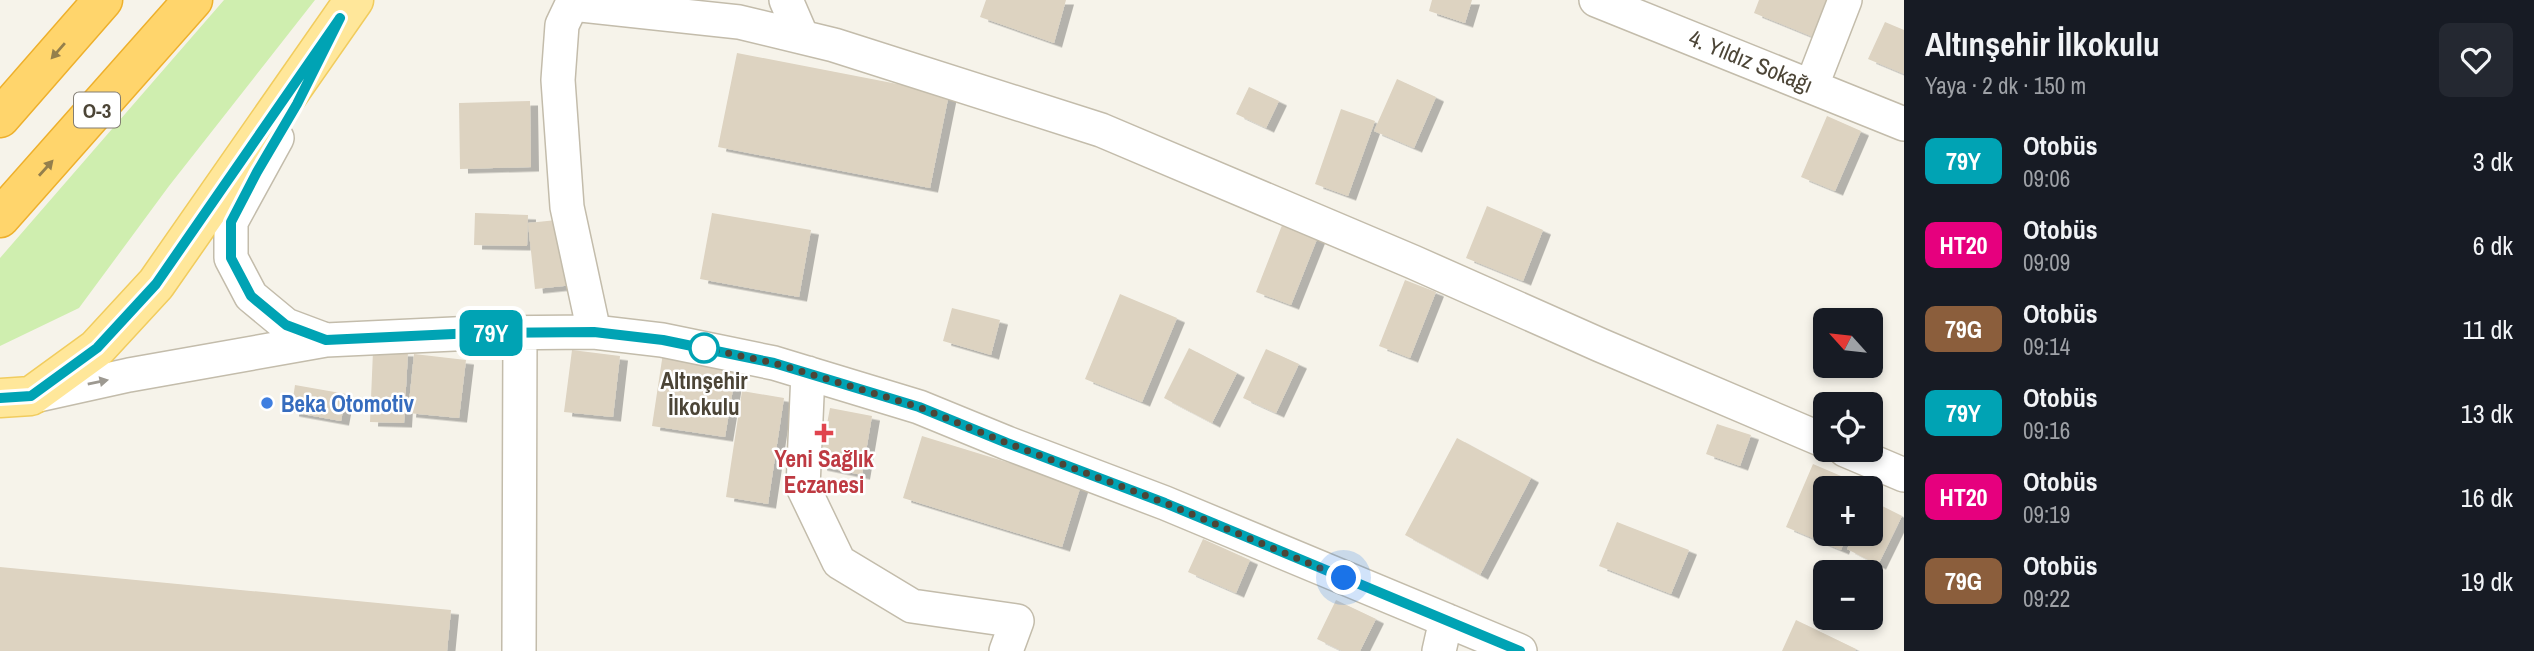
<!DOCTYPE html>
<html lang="tr">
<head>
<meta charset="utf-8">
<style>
  :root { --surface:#171b24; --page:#242831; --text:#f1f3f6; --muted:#9ea1a6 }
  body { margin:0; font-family:"Archivo Narrow",sans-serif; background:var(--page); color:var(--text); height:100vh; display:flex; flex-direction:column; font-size:26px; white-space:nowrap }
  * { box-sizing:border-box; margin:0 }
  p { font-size:23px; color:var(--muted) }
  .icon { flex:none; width:38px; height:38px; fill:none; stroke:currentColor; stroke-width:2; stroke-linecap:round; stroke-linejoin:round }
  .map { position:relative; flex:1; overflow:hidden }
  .sheet { display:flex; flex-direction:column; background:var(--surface); width:630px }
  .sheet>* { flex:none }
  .badge { padding:0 14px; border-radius:10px; font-size:24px; line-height:46px }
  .needle { width:46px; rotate:297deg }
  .fabs { position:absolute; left:1813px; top:308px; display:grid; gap:14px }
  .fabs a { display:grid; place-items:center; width:70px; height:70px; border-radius:10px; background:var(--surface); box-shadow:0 4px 10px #0003; font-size:35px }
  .you { position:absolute; width:35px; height:35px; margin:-18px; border:5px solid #fff; border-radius:50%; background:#1a73e8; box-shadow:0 0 0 10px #1a73e833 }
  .map>.badge { position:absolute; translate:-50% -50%; box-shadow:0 0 0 4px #fff }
  .round { display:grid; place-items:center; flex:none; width:74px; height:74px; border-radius:10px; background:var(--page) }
  .summary { display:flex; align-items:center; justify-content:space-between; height:119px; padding:0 21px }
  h1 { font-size:33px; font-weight:700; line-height:52px }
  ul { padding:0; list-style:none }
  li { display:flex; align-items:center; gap:21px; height:84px; padding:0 21px }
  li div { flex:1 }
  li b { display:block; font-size:26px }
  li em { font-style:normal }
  li .badge { min-width:77px; font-weight:700; text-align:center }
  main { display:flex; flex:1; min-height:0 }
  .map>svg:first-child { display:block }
  .green { fill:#cfeeaf }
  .building { fill:#ddd3c1; filter:url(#shadow) }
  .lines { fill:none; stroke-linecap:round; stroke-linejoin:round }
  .minor-casing { stroke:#c3bcab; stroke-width:36 }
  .major-casing { stroke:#f1cc5e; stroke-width:41 }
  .highway-casing { stroke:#eeb02c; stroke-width:41 }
  .minor { stroke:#fff; stroke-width:33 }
  .major { stroke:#ffe79a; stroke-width:38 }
  .highway { stroke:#ffd56c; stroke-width:38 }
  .oneway { fill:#947f4c }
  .oneway2 { fill:#9d9991 }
  .line-casing { stroke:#fff; stroke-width:16 }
  .line { stroke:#00a3b4; stroke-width:10 }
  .walk { stroke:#4c4537; stroke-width:7; stroke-dasharray:0 12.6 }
  .stop-dot { fill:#fff; stroke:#00a3b4; stroke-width:3.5 }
  .shop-dot { fill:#3f7fe0; stroke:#fff; stroke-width:2.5 }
  .health-dot { fill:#e0444e; stroke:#fff; stroke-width:2.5 }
  .labels { text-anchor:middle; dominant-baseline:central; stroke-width:5; stroke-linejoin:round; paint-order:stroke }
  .shield { fill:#fff; stroke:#827d73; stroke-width:2 }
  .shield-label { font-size:21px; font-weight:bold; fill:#4c4537 }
  .street-label { font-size:23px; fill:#4c4537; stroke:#fff }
  .stop-label { font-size:23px; font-weight:bold; fill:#4c4537; stroke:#fff }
  .shop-label { font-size:23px; font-weight:bold; fill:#366cbe; stroke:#fff; text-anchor:start }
  .health-label { font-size:23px; font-weight:bold; fill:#be3a42; stroke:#fff }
</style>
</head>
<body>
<main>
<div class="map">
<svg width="1904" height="651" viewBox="0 0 1904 651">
  <defs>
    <filter id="shadow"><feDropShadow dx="8" dy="4.5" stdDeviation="0" flood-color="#0004"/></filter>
  </defs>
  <rect width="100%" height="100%" fill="#f6f3ea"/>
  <!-- green -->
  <path class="green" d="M224,0H315L169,186L79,308L0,346V258Z"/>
  <!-- building -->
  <path class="building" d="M986,0H1066L1054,43L980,17Z
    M1432,0H1472L1465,23L1429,11Z
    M1759,0H1828L1813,37L1754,13Z
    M1885,22L1904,30V74L1868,59Z
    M737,53L949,94L930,188L718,147Z
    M1397,79L1436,97L1414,148L1374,131Z
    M1249,87L1279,101L1266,128L1236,114Z
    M530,101L531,167L460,169L459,103Z
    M1341,109L1375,121L1348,196L1315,184Z
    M1827,116L1861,131L1835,191L1801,177Z
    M1487,206L1543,230L1523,281L1466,258Z
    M475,213L528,215L527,246L474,245Z
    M712,213L811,230L799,297L700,279Z
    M1286,215L1321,229L1291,305L1256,292Z
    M566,219L573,285L535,289L528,223Z
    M1405,280L1436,292L1410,358L1379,346Z
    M1120,294L1177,318L1142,402L1085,379Z
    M952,308L1000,320L991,355L943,341Z
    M1189,348L1237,373L1212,423L1164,398Z
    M1266,349L1299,364L1276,413L1243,398Z
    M572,350L620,356L613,417L564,412Z
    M373,351L408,352L404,423L370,422Z
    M663,353L737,365L725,437L652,426Z
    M414,354L466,360L459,418L408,413Z
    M295,385L346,394L341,421L291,412Z
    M742,391L784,398L768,504L726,497Z
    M830,408L872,416L862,475L819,466Z
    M1717,424L1751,435L1740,466L1706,454Z
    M922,436L1081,485L1062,547L903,498Z
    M1457,438L1531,478L1480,575L1405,535Z
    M1813,464L1869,488H1825V534H1847L1841,550L1786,527Z
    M1872,501L1902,516L1878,565L1847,549L1855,534H1871Z
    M1617,522L1689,550L1671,594L1599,566Z
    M1203,539L1250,560L1236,593L1188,572Z
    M0,567L451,610L447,651H0Z
    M1336,600L1376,619L1360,651H1342L1317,639Z
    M1796,620L1856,649L1855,651H1782Z"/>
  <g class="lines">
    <!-- minor casing -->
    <g class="minor-casing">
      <path id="minor" d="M786,0L802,37
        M1596,0L1904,124
        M1812,85L1845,0
        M277,138L231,222V258L251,296L286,325L326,340
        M594,332L567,207L558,80L562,25L572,4L739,22L834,45L1101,130L1413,262L1600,345L1825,441
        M808,373L803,487L839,562L912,606L1017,621L1006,651
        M34,396L129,375L326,340L475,333L594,332L662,340L774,363L919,407L1007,443L1165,503L1520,651
        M1845,450L1904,475
        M519,651L520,333
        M1439,651L1446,620"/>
    </g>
    <!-- major casing -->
    <g class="major-casing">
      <path id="major" d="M0,398L31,396L97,348L156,284L354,0"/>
    </g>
    <!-- highway casing -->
    <g class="highway-casing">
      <path id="highway" d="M0,118L103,0
        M0,218L193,0"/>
    </g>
    <!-- minor -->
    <use href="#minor" class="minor"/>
    <!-- major -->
    <use href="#major" class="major"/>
    <!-- highway -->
    <use href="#highway" class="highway"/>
  </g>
  <!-- one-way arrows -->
  <defs><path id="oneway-solid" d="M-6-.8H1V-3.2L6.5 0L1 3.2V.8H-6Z" transform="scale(1.75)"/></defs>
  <g class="oneway">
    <use href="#oneway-solid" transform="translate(58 51) rotate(131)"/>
    <use href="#oneway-solid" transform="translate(46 168) rotate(-48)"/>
  </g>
  <use class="oneway2" href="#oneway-solid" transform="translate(98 382) rotate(-12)"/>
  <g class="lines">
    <!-- line casing -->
    <g class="line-casing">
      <path id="line" d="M0,398L31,396L97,348L156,284L340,18L297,104L257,172L231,222V258L251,296L286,325L326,340L475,333L594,332L663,340L774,363L919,407L1007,443L1165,503L1520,651"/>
    </g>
    <!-- line -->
    <use href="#line" class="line"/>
    <!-- walk -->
    <path class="walk" d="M704,348L774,363L919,407L1007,443L1165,503L1344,578"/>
  </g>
  <!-- markers -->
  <circle class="stop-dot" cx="704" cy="348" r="14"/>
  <circle class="shop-dot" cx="267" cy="403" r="7"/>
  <path class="health-dot" d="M820.5 422.5h7v7h7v7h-7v7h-7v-7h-7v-7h7z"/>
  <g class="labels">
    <!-- shield labels -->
    <rect class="shield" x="74" y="92.5" width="46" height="35" rx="5"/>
    <g class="shield-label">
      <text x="97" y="110">O-3</text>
    </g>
    <!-- street labels -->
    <g class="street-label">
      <text transform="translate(1751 61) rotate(22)">4. Yıldız Sokağı</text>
    </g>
    <!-- stop labels -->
    <g class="stop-label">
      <text x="704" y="380">Altınşehir<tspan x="704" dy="26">İlkokulu</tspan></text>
    </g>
    <!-- shop labels -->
    <g class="shop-label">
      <text x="281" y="403">Beka Otomotiv</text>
    </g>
    <!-- health labels -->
    <g class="health-label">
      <text x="824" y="458">Yeni Sağlık<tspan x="824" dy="26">Eczanesi</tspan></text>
    </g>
  </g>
</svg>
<div class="fabs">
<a><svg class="needle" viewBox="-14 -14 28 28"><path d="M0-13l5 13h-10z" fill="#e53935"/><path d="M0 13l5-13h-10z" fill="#9ea1a6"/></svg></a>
<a><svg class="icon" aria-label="locate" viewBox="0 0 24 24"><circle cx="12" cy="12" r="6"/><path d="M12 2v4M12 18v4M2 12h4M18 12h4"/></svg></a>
<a>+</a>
<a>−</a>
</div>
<div class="you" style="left:1344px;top:578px"></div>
<b class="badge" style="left:491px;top:333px;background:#00a3b4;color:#fff">79Y</b>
</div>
<section class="sheet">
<div class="summary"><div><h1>Altınşehir İlkokulu</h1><p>Yaya · 2 dk · 150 m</p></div><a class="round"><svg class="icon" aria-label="heart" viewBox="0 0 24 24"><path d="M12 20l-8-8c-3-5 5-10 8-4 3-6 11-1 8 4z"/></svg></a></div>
<ul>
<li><span class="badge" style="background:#00a3b4;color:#fff">79Y</span><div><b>Otobüs</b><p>09:06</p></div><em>3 dk</em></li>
<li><span class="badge" style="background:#e6007e;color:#fff">HT20</span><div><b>Otobüs</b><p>09:09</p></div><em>6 dk</em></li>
<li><span class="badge" style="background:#8b5e3c;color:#fff">79G</span><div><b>Otobüs</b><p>09:14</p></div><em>11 dk</em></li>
<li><span class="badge" style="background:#00a3b4;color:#fff">79Y</span><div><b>Otobüs</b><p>09:16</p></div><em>13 dk</em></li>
<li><span class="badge" style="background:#e6007e;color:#fff">HT20</span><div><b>Otobüs</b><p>09:19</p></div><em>16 dk</em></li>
<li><span class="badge" style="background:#8b5e3c;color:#fff">79G</span><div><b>Otobüs</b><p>09:22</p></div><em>19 dk</em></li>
</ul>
</section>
</main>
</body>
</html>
